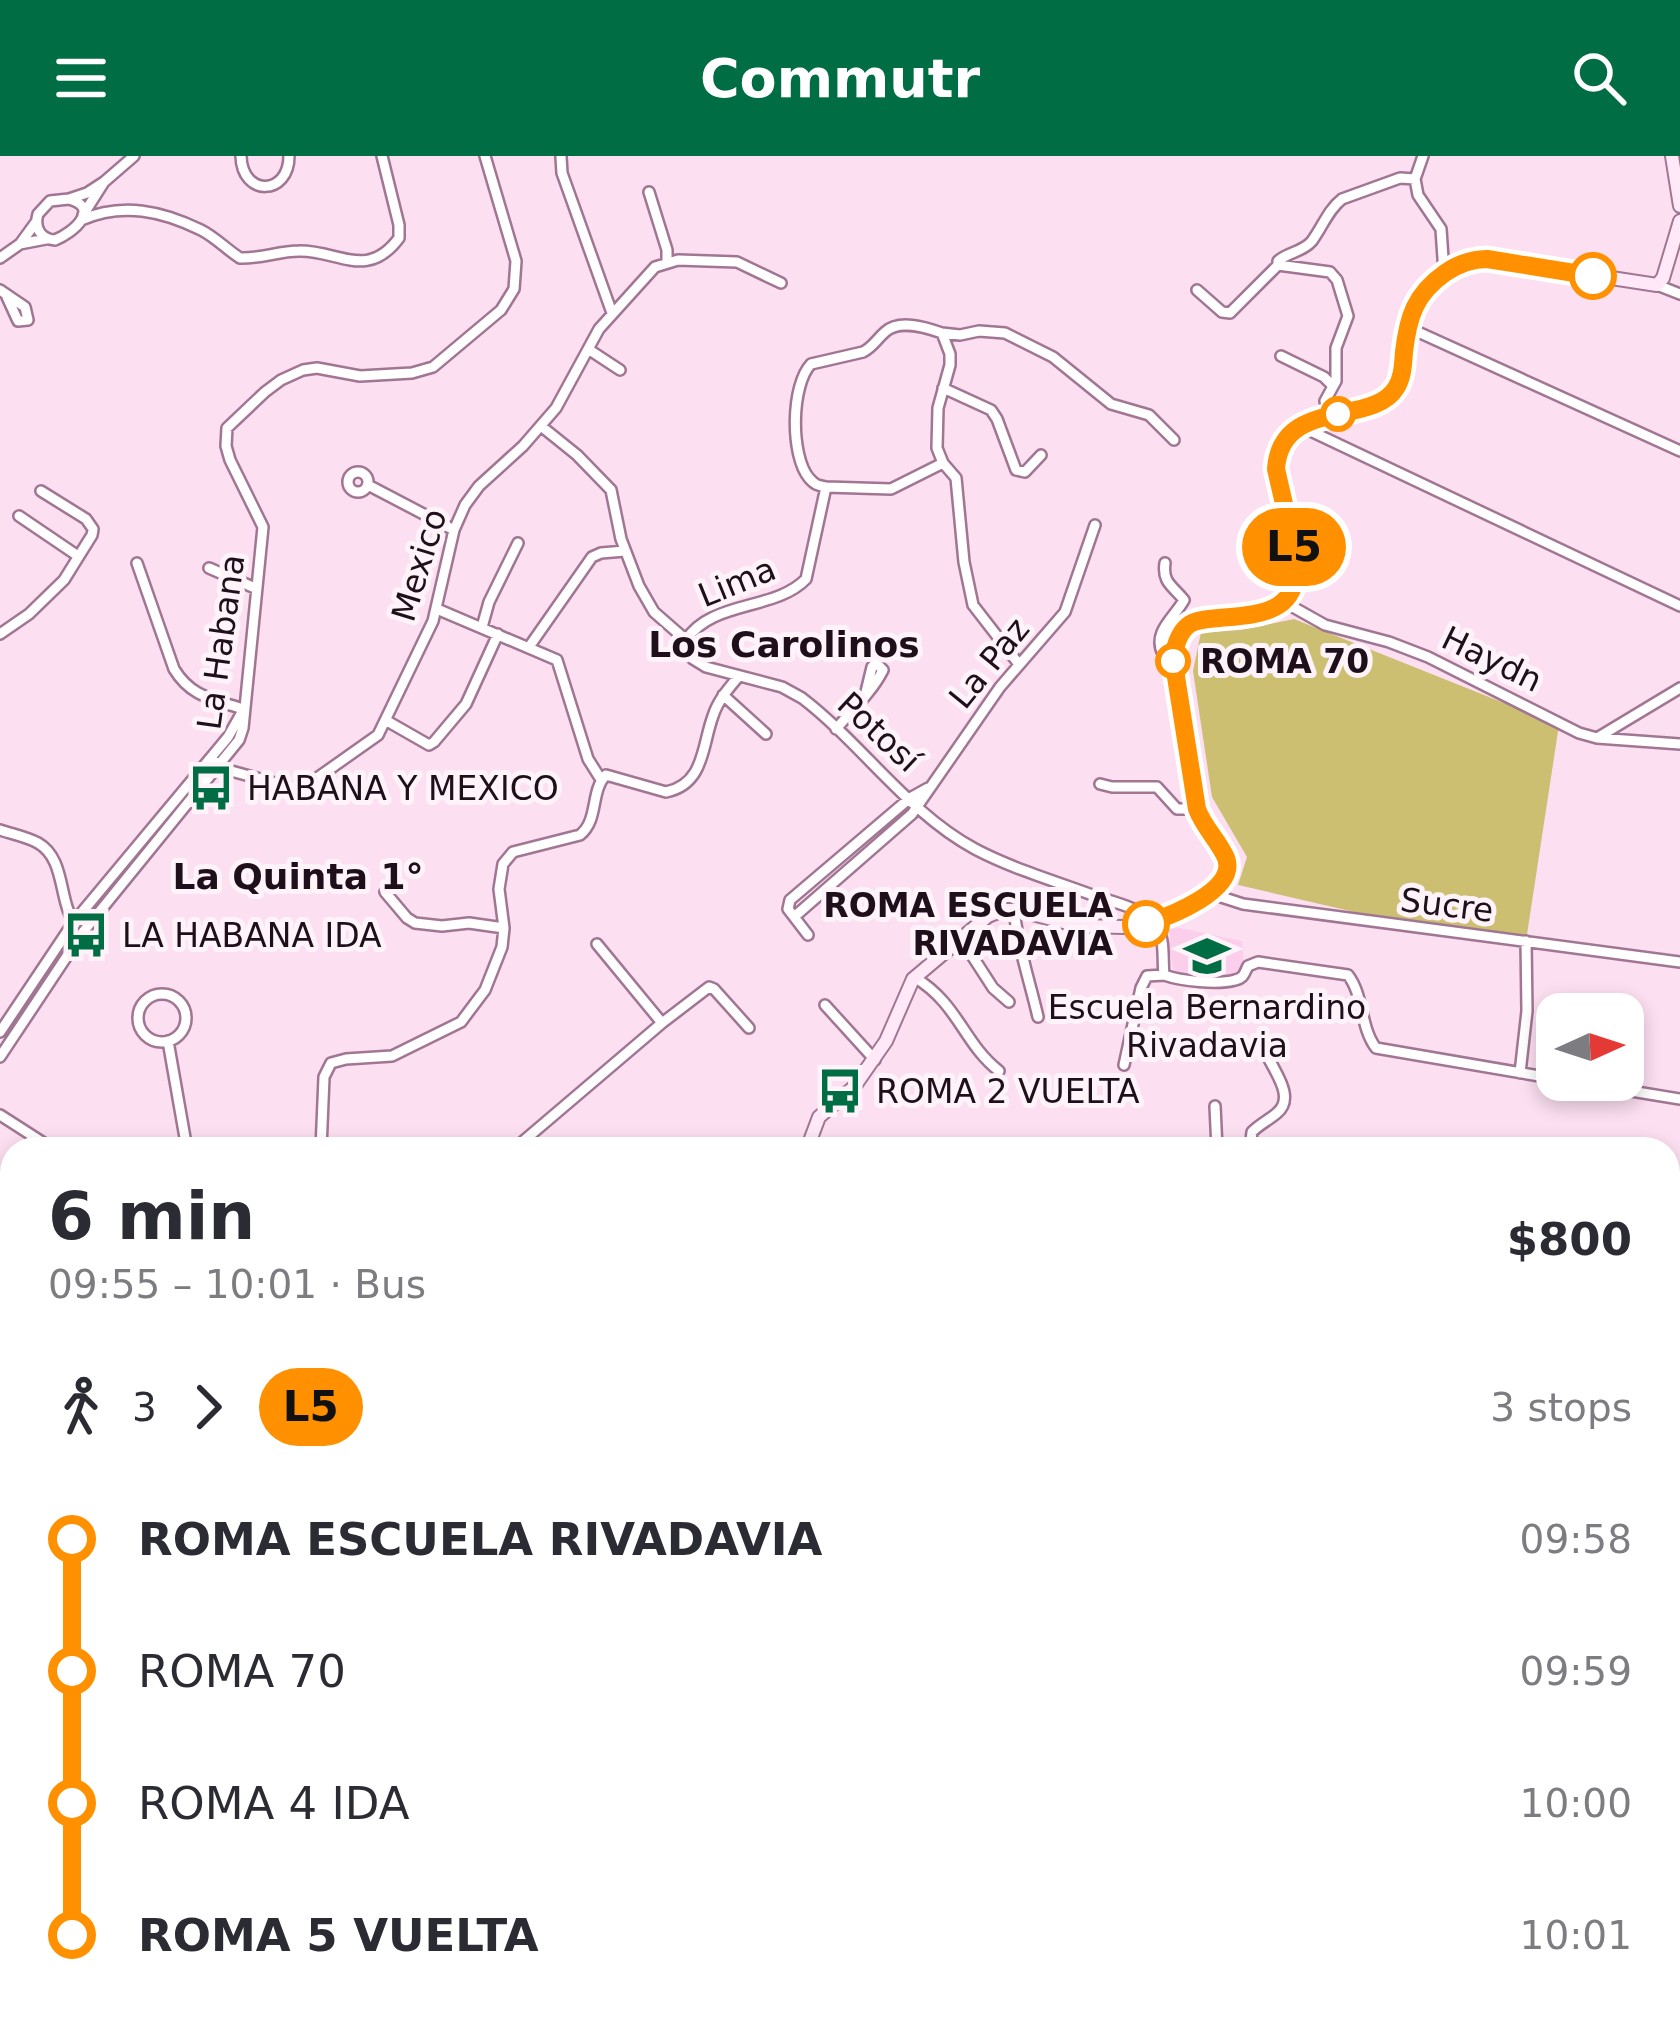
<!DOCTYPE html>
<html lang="en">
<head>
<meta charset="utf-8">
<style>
  :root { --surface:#fff; --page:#f2f2f3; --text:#2b2b33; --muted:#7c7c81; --accent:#006d45 }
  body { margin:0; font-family:"DejaVu Sans",sans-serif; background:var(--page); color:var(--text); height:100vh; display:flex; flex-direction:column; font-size:45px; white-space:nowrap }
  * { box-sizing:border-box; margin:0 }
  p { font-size:39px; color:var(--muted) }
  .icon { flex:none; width:66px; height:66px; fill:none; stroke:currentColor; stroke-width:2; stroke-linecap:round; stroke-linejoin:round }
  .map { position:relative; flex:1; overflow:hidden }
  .details { position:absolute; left:0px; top:981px; width:1680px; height:891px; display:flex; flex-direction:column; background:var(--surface); border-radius:36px 36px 0 0; box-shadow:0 6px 18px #0003 }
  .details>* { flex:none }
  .badge { padding:0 24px; border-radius:39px; font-size:42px; line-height:78px }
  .needle { width:78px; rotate:87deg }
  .fabs { position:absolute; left:1536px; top:837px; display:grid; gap:24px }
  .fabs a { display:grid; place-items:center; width:108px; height:108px; border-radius:24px; background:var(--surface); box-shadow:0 6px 18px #0003; font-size:60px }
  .map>.badge { position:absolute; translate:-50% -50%; box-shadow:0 0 0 6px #fff }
  .legs { display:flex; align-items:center; gap:18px; height:132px; padding:0 48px; font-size:39px }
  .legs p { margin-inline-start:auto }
  .head { display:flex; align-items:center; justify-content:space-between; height:204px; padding:0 48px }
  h1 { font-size:66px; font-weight:600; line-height:90px }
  ul { padding:0 48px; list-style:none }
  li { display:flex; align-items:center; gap:42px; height:132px; font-size:45px }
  li i { display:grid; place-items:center; width:18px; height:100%; margin:0 15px; background:currentColor }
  li i::after { content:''; width:30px; height:30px; margin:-15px; border:9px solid; border-radius:50%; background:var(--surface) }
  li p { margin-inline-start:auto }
  li:first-child i { background:linear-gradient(#0000 50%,currentColor 0) }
  li:last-child i { background:linear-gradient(currentColor 50%,#0000 0) }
  header { display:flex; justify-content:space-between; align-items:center; height:156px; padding:0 48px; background:var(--accent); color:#fff; font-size:54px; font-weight:600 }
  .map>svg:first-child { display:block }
  .built { fill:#fbcfeb }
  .green { fill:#cdbf72 }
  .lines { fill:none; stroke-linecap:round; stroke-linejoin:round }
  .minor-casing { stroke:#a17693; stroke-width:14 }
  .tertiary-casing { stroke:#a17693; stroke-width:15 }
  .secondary-casing { stroke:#a17693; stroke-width:16 }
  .minor { stroke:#fff; stroke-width:9 }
  .tertiary { stroke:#fff; stroke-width:10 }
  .secondary { stroke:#ffe9f8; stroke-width:12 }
  .line-1-casing { stroke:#fff; stroke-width:27 }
  .line-1 { stroke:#ff9000; stroke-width:18 }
  .stop-1-dot { fill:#fff; stroke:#ff9000; stroke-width:6 }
  .labels { text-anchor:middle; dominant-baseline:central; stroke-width:10; stroke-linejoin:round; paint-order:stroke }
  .street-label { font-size:33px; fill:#1f0f1a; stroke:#fdf3f9 }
  .stop-label { font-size:33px; font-weight:bold; fill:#1f0f1a; stroke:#fdf3f9; text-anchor:start }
  .poi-label { font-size:33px; fill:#1f0f1a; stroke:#fdf3f9; text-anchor:start }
  .neighbourhood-label { font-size:36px; font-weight:bold; fill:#1f0f1a; stroke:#fdf3f9 }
</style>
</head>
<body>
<header><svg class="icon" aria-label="menu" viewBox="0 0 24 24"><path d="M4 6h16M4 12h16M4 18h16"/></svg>Commutr<svg class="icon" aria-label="search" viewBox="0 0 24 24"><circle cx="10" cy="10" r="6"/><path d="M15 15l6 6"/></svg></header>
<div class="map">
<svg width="1680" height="1871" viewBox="0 0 1680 1871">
  <rect width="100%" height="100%" fill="#fcdff1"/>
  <!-- built -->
  <path class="built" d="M1170,770L1242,785L1244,808L1240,819H1188L1174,816L1169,791Z
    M0,1638L12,1643V1860H484L516,1871H0Z
    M675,1860H984L1012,1871H631Z"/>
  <!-- green -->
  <path class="green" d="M1294,463L1559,569L1526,785L1441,776L1238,729L1247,701L1212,641L1193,515L1201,476L1241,474Z"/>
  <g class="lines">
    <!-- minor casing -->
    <g class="minor-casing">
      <path id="minor" d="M241,0C242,41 289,40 289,0
        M561,1L562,17L612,157
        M1415,23L1418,39L1441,73L1444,117
        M104,26L134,0
        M649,36L667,94V106
        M69,43C102,52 73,77 55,84C40,83 34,71 38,58L50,45Z
        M69,43L87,37L104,26L83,59
        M81,64C123,46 162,55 201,74C215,81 226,93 240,102C260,103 279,95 299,95C338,94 367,125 399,82V69L382,0
        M36,66L20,88L46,83
        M0,102L20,88
        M1657,129L1680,138
        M0,134L25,151L28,164L18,165L7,141
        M1197,134L1222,156L1230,157L1278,109
        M1407,171L1680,295
        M942,177L960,179L979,175L1005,177L1053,201L1111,248L1149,259L1174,284
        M588,193L620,214
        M1281,200L1324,221L1333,230
        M943,232L991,254L997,263L1016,314L1025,316L1041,299
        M1328,261L1325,245L1336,225V192L1348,160L1337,124L1330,116L1278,109V105C1288,96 1303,96 1312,85C1323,70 1328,54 1342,43L1400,22L1415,23L1423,0
        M541,270L577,299L611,334L621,383L639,430L654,456L686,484L688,498L693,503L706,511L782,531L802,542C862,588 908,657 975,693C1013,713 1055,725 1095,740C1113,746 1140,752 1154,766C1166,780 1162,802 1164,819C1181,825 1218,829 1235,824C1244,822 1244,818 1248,810L1258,806L1348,819C1364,840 1360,871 1376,892L1557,923
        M1302,271L1680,450
        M348 326a10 10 0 1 1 20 0a10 10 0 1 1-20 0Z
        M368,329L454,374
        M826,331L891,333L943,307
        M19,360L78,400
        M137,407L174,513C191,541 213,543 243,553
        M1165,407C1162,427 1173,430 1184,444C1174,462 1152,476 1163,498L1173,503
        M209,412L255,432
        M1284,446L1325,469L1389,486L1428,501L1579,577L1597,582L1680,588
        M437,453L557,504L588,603L600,622
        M482,471L489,446L518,387
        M0,478L29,458L64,424L92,379L93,373L86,363L41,335
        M686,484C712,444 775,455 806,423L826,331C817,329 815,329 809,322C790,299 791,229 811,208L863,196C873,191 876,184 885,176C899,163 925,171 942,177L950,198V209L938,252L937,292L943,307L956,322L964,406L973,449L1018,507
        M529,491L592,401L601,397L625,395
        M723,539L766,578
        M387,565L429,589L434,586L466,548L498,478
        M836,573C852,554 872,536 883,514L876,507L872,511L865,540
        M1597,582L1680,532
        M211,602L224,613L293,632L310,627L378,579L433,465L454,374L465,349L479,330L523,290L556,252L599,173L655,111L678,104L737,106L781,127
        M1100,628L1112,631H1157L1177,653H1197
        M0,674C12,678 27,681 38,687C66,703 58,744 75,768
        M385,736L407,762L415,767L442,770L469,767L504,772
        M1209,737L1243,748L1680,806
        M1014,753C1017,788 1030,826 1038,861
        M794,761L912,658L1000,531L1065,456L1095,369
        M808,779L788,753L790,744L910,642L928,632
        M960,781L993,832L1009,846
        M914,821C959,848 963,887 999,915
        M138 862a24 24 0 1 1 48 0a24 24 0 1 1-48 0Z
        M825,849L875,904
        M662,867L709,831L714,833L749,872
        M0,876L73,767L228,581L241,558
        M168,885L187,993
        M0,901L83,776L239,584L243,572L263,371L230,304L226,290L227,272L265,236L281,224L303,214L317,212L360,220L412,217L433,211L501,154L514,133L516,105L485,0
        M1124,909L1141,832L1147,820L1164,819
        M1520,917L1527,855L1526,785
        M1564,924L1680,943
        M1215,950L1217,993
        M0,959L53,993
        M321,993L324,921L331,907L346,903L392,900L461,866L485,834L502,791L504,772L499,733L503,708L513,696L580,679C599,664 590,635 606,619L666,636C705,628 702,589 713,560C718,544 729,532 739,520
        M514,993L662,867L597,788
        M1250,993L1252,976C1260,968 1269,964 1277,957C1295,942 1276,918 1268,901
        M0,1062L12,1063
        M1668,1084L1680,1082
        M1668,1184L1680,1153
        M0,1447L12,1437
        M1668,1603L1680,1607
        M0,1645L12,1635
        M1668,1769L1680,1751
        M1668,1814L1680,1817
        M20,1871L29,1860
        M243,1871L252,1860
        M476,1871L485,1860
        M789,1871L792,1860
        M1069,1871L1070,1860
        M1308,1871L1312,1860
        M1484,1871L1488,1860
        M1600,1871L1607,1860"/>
    </g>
    <!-- tertiary casing -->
    <g class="tertiary-casing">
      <path id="tertiary" d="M624,1871L627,1860"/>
    </g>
    <!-- secondary casing -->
    <g class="secondary-casing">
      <path id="secondary" d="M1672,0L1680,50
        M807,993L819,961L854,931L886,885L913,823L988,760L1003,754H1017L1079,770L1124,771L1141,769L1166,760L1219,730L1226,722L1228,712L1226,703L1208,676L1197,653L1173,503C1175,490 1179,475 1190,468C1198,463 1210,464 1219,463C1263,458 1301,457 1296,400C1289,371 1267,318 1280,290C1298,251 1372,265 1395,234C1408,217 1404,190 1407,170C1414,133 1451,103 1487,103L1657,129L1663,122L1680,65
        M0,1709L12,1716
        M289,1860L310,1871"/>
    </g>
    <!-- minor -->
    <use href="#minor" class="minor"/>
    <!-- tertiary -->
    <use href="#tertiary" class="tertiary"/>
    <!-- secondary -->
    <use href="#secondary" class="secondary"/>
  </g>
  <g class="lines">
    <!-- line-1 casing -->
    <g class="line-1-casing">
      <path id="line-1" d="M1146,768C1170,760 1238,734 1226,702C1219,685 1204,672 1197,653L1173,502C1175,490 1179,475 1190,468C1198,463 1210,463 1219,462C1263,458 1301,457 1296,400L1276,313C1281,241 1372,271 1396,232C1403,221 1403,208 1404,196C1408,161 1415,138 1445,117C1458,108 1471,103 1487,103L1593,120"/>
    </g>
    <!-- line-1 -->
    <use href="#line-1" class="line-1"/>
  </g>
  <!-- icons -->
  <defs>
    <g id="bus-bare" transform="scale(3.6)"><path d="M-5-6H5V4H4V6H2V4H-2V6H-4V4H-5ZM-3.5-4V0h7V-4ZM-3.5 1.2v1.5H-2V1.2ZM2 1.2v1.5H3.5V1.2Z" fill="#006d45" stroke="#fdf3f9" stroke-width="2.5" paint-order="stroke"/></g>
    <g id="school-bare" transform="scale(3.6)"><path d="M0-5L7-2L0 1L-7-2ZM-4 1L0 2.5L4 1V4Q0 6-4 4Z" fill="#006d45" stroke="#fdf3f9" stroke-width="2.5" paint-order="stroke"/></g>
  </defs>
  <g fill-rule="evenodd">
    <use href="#bus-bare" x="211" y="632"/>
    <use href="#bus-bare" x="86" y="779"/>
    <use href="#school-bare" x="1207" y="800"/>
    <use href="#bus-bare" x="840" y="935"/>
  </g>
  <!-- markers -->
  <g class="stop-1-dot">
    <circle cx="1593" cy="120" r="21"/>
    <circle cx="1338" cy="258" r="15"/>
    <circle cx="1173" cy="505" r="15"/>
    <circle cx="1146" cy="768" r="21"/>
  </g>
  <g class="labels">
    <!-- street labels -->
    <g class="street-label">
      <text transform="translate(419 409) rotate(-73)">Mexico</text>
      <text transform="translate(737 426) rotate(-22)">Lima</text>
      <text transform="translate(221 486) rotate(-82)">La Habana</text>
      <text transform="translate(1492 503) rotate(26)">Haydn</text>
      <text transform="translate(989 507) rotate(-51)">La Paz</text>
      <text transform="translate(879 576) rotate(43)">Potosí</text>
      <text transform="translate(1447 749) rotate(7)">Sucre</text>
    </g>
    <!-- stop labels -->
    <g class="stop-label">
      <text x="1200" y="505">ROMA 70</text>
      <text x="1113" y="749" text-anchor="end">ROMA ESCUELA<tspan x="1113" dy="38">RIVADAVIA</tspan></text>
    </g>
    <!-- poi labels -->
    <g class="poi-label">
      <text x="247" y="632">HABANA Y MEXICO</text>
      <text x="122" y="779">LA HABANA IDA</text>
      <text x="1207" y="851" text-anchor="middle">Escuela Bernardino<tspan x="1207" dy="38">Rivadavia</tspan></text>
      <text x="876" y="935">ROMA 2 VUELTA</text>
    </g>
    <!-- neighbourhood labels -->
    <g class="neighbourhood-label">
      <text x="784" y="488">Los Carolinos</text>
      <text x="298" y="720">La Quinta 1°</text>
    </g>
  </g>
</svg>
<div class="fabs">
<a><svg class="needle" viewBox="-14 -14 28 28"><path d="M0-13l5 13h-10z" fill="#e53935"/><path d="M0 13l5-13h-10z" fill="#7c7c81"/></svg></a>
</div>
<b class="badge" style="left:1294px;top:391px;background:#ff9000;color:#111">L5</b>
<section class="details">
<div class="head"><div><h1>6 min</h1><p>09:55 – 10:01 · Bus</p></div><b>$800</b></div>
<div class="legs"><svg class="icon" aria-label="walk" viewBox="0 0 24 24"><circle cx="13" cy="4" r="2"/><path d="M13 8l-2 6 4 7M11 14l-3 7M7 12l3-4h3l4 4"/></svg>3<svg class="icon" aria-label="forward" viewBox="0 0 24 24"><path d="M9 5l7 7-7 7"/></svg><b class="badge" style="background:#ff9000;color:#111">L5</b><p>3 stops</p></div>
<ul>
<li><i style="color:#ff9000"></i><b>ROMA ESCUELA RIVADAVIA</b><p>09:58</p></li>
<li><i style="color:#ff9000"></i><span>ROMA 70</span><p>09:59</p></li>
<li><i style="color:#ff9000"></i><span>ROMA 4 IDA</span><p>10:00</p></li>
<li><i style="color:#ff9000"></i><b>ROMA 5 VUELTA</b><p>10:01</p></li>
</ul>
</section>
</div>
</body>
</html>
